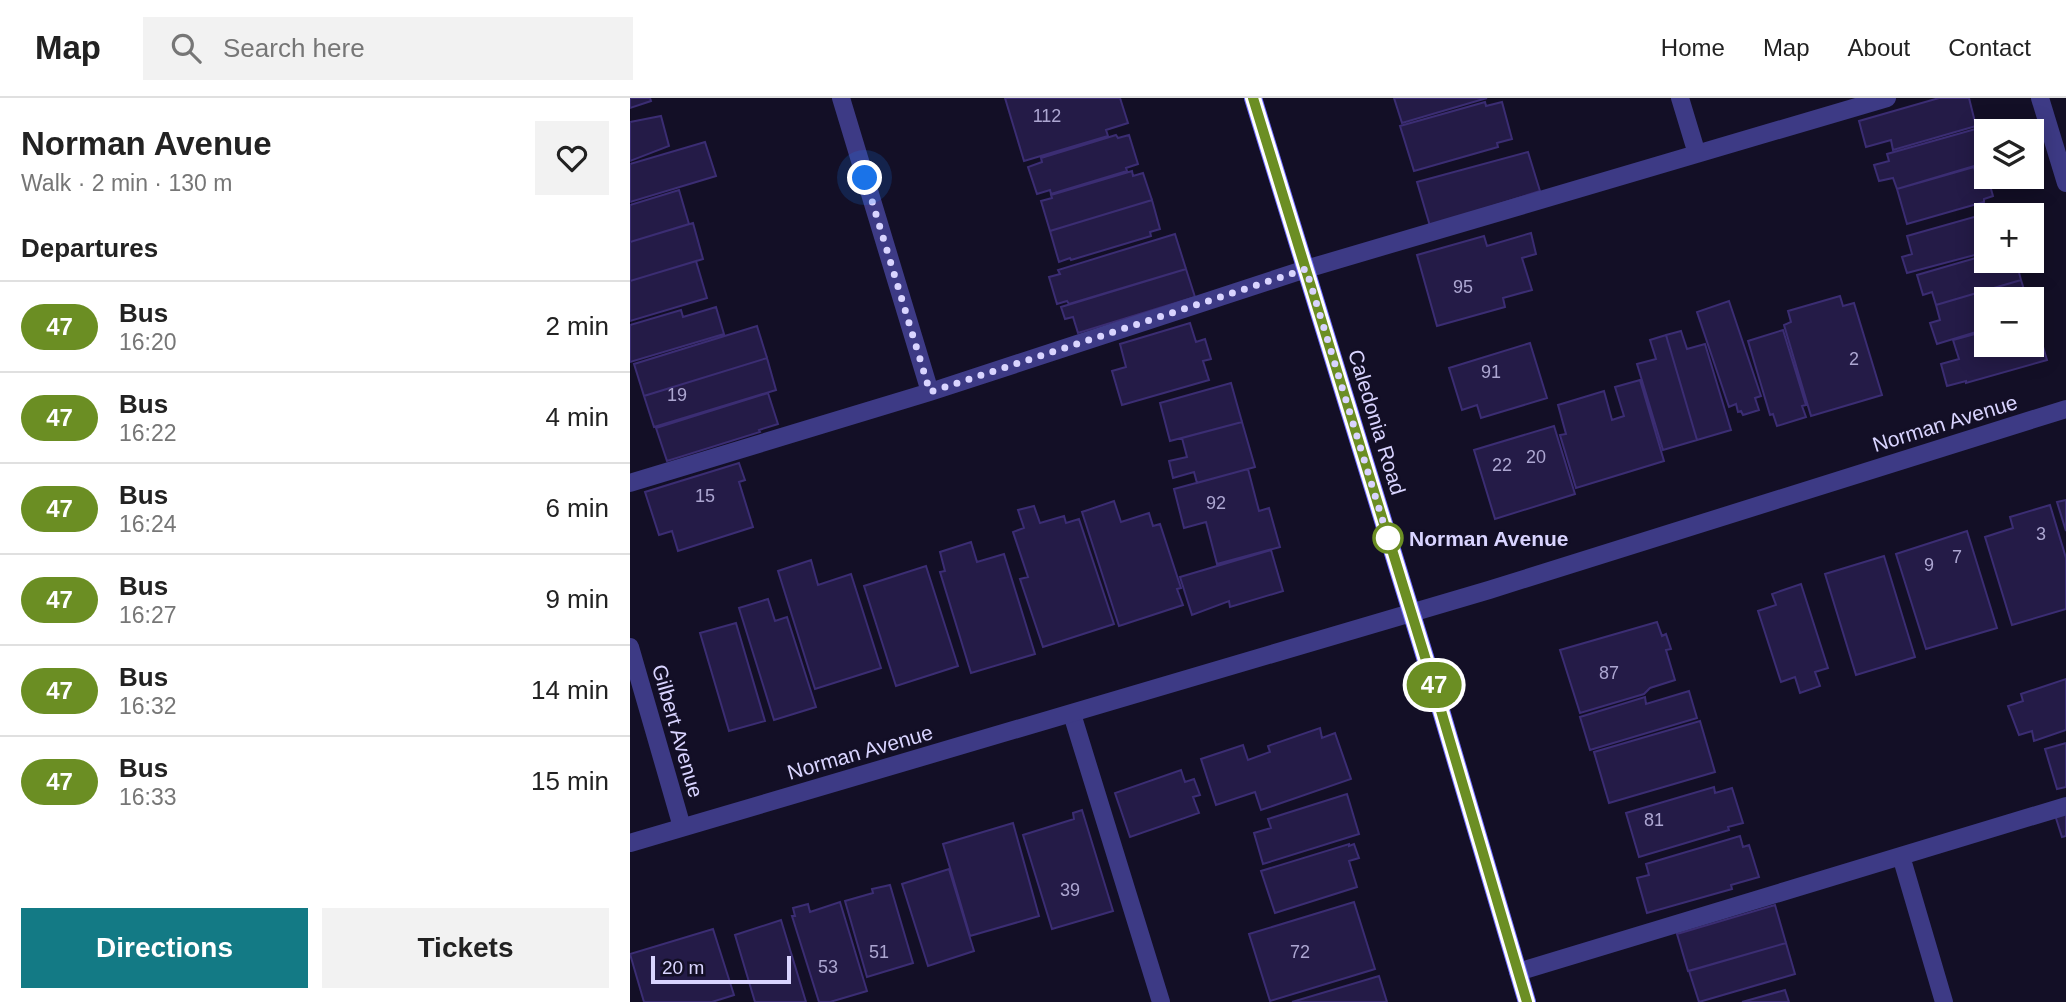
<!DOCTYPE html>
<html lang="en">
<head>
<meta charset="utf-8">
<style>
  :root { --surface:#fff; --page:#f2f2f2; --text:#222; --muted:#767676; --line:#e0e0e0; --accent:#137a85 }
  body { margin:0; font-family:Helvetica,sans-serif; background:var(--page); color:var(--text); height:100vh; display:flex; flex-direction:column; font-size:26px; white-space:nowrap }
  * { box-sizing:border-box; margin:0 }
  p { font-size:23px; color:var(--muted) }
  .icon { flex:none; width:38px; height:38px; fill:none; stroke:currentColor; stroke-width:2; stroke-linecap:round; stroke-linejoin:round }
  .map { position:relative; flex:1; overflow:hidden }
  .side { display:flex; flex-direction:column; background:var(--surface); width:630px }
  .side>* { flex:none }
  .badge { padding:0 14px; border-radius:23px; font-size:24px; line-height:46px }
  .buttons { position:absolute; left:1344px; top:21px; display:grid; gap:14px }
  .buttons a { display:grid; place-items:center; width:70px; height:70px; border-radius:0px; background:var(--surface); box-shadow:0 4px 18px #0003; font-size:35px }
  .scale { position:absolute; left:21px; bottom:18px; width:140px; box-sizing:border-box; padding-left:7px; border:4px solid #d9d4ff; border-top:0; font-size:19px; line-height:24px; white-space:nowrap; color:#d9d4ff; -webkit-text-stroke:5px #130f26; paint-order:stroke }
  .you { position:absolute; width:35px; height:35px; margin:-18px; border:5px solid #fff; border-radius:50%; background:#1a73e8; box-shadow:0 0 0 10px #1a73e833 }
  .map>.badge { position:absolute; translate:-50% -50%; box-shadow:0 0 0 4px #fff }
  h2 { padding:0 21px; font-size:26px; line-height:63px }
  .round { display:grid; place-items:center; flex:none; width:74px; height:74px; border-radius:0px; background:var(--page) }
  .summary { display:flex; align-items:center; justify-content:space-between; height:119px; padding:0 21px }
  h1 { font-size:33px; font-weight:700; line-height:52px }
  .button { display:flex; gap:14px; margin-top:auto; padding:14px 21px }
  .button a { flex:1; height:80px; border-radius:0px; background:var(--accent); color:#fff; font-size:28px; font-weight:700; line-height:80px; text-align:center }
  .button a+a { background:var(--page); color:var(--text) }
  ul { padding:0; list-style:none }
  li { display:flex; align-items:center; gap:21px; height:91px; padding:0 21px; border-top:2px solid var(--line) }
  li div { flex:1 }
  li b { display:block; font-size:26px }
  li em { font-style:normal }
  li .badge { min-width:77px; font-weight:700; text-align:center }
  header { display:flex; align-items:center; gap:42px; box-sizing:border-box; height:98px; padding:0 35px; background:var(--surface); border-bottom:2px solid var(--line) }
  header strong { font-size:33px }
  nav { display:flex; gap:38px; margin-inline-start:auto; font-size:24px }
  .search { width:490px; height:63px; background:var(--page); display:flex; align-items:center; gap:18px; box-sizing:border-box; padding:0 24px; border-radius:0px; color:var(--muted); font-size:26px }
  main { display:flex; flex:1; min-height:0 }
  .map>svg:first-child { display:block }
  .building { fill:#241b47; stroke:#3b2d73; stroke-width:2 }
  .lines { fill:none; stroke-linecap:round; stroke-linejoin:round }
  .lane { stroke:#3d3a85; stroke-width:18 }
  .street { stroke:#3d3a85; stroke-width:18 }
  .secondary { stroke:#6f6bff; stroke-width:18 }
  .line-casing { stroke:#fff; stroke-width:16 }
  .line { stroke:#6b8e23; stroke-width:10 }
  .walk { stroke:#d9d4ff; stroke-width:7; stroke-dasharray:0 12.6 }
  .stop-dot { fill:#fff; stroke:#6b8e23; stroke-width:3.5 }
  .labels { text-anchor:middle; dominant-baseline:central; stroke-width:5; stroke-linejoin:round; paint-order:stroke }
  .number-label { font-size:18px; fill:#aca6d1 }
  .street-label { font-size:21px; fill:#d9d4ff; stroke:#130f26 }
  .stop-label { font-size:21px; font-weight:bold; fill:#d9d4ff; stroke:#130f26; text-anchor:start }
</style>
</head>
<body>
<header>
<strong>Map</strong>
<div class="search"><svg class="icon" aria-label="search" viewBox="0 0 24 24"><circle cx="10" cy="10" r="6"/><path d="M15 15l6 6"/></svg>Search here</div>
<nav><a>Home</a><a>Map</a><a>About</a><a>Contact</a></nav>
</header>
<main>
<section class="side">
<div class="summary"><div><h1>Norman Avenue</h1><p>Walk · 2 min · 130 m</p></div><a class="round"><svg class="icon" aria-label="heart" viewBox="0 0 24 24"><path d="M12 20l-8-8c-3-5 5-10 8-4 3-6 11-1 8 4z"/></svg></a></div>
<h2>Departures</h2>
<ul>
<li><span class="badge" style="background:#6b8e23;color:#fff">47</span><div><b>Bus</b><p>16:20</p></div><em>2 min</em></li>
<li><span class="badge" style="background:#6b8e23;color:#fff">47</span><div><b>Bus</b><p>16:22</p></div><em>4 min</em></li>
<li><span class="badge" style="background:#6b8e23;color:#fff">47</span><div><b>Bus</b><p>16:24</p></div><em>6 min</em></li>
<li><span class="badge" style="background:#6b8e23;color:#fff">47</span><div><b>Bus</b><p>16:27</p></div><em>9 min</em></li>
<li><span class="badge" style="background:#6b8e23;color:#fff">47</span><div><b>Bus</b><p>16:32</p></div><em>14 min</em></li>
<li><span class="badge" style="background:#6b8e23;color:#fff">47</span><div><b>Bus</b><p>16:33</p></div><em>15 min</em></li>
</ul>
<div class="button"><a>Directions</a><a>Tickets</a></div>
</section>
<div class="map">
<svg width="1436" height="904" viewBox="0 0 1436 904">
  <rect width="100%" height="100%" fill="#130f26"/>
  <!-- building -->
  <path class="building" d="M0,0H20L21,3L0,10Z
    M375,0H490L498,25L476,32L478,38L394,63Z
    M764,0H857L772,25Z
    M1309,0H1339L1346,28L1263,52L1261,42L1236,49L1229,23Z
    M855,4L856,8L872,4L882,41L867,45L868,49L784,73L770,28Z
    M31,18L39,48L0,63V24Z
    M1349,30L1355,54L1348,56L1351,66L1267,91L1263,80L1249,83L1244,67L1259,63L1257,56Z
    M486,37L488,40L499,37L508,66L496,70L497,73L421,96L420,92L407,96L398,69L412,64L411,60Z
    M75,44L86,78L0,104V66Z
    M898,54L910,93L800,128L787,84Z
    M1344,69L1345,73L1355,70L1363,98L1354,101V104L1277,126L1267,91Z
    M502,73L503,78L513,75L522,102L420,133L411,103L422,100L421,97Z
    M49,92L59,126L0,144V107Z
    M522,102L530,131L520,134L521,138L441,162L440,160L429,164L420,133Z
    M1358,115L1356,154L1277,175L1272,159L1282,156L1277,138Z
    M63,125L73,161L0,183V144Z
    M901,135L906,156L892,160L902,192L873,200L875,209L807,228L787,157L854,138L857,148Z
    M545,136L556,171L439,206L437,203L427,206L419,179L430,176L428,172Z
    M1356,157V163H1386L1391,182L1306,207L1302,194L1293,197L1287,177Z
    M66,163L77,200L0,223V183Z
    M556,171L565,199L448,235L443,219L435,221L431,209Z
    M1391,182L1397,201H1356V231L1307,246L1300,225L1310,222L1306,207Z
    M1210,198L1213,208L1224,205L1252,297L1181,318L1154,227L1161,224L1158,213Z
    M1099,203L1131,298L1125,300L1129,312L1113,317L1111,313L1108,314L1106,306L1099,309L1067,214Z
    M86,209L94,236L0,264V227L51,212L53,219Z
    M1404,219L1417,262L1336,285V283L1317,288L1311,266L1329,261L1323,242L1356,233V247H1402V220Z
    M560,225L566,244L575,241L581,261L573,263L579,282L492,307L482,273L496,269L490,246Z
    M127,228L137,260L14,298L4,266Z
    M1153,232L1176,307L1172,308L1176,319L1147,328L1143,316L1140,317L1118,243Z
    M1051,233L1057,251L1075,246L1101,332L1067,342L1036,237Z
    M1036,237L1067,342L1033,352L1007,266L1026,261L1020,242Z
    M900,245L917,300L851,320L847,307L832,312L819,270Z
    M137,260L146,292L24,329L14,298Z
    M1010,282L1034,363L946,390L930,337L936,336L928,307L974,293L982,322L994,318L985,289Z
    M601,285L612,324L540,343L530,305Z
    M138,295L148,326L129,332L130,334L37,363L26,330Z
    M612,324L625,369L567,385L564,374L543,380L539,363L557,359L552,340Z
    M924,328L945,396L865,421L844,352Z
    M109,365L115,382L109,384L123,429L48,453L42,433L29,437L15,394Z
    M618,371L629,413L639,410L650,449L587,466L576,424L554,430L544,391Z
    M1436,402V433L1427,404Z
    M484,403L491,424L519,415L523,428L530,426L551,490L547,491L553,507L489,528L452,414Z
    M1420,407L1436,460V511L1382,527L1355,439L1383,430L1380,419Z
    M404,408L410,425L434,418L436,425L449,421L484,526L413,549L390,481L398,479L383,434L394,430L388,412Z
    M1337,433L1367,530L1296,551L1266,456Z
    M341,444L347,464L374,456L405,556L341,575L310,474L315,473L310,454Z
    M641,452L653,493L600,509L599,503L562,517L550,479Z
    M1254,458L1285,559L1226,577L1195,476Z
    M181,462L188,487L221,476L251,570L185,591L148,473Z
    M296,468L328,568L266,588L234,488Z
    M1171,486L1198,570L1185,574L1190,588L1170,595L1165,579L1151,584L1128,513L1146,507L1142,496Z
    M138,501L145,523L157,519L186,609L144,622L109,510Z
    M1027,524L1032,538L1036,536L1041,551L1036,552L1045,582L1020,590L1014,596L950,615L930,552Z
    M106,525L135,623L99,633L70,535Z
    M1436,581V632L1404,643L1402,633L1389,637L1378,608L1393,603L1391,596Z
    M1059,593L1067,620L960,652L950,619L1015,599L1016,606Z
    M1070,623L1085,674L979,705L964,654Z
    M690,630L692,640L705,635L721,681L631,712L625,694L586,707L571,661L613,647L618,662L640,654L638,648Z
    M1436,645V689L1427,691L1415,651Z
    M551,672L555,684L564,681L570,697L563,699L569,715L500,739L485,695Z
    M1084,689L1085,695L1102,690L1113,725L1098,729L1099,732L1009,759L996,715Z
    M717,696L729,736L633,766L624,735L641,730L638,721Z
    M452,712L483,813L422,831L393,737L444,721L443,715Z
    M1436,714V738L1432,739L1425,717Z
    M383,725L409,818L340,838L313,746Z
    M1110,738L1113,749L1119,747L1129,779L1101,787L1102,791L1017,815L1007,780L1019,777L1016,766Z
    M719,746V748L724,746L729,760L719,763L727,789L645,815L631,773Z
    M319,771L344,853L298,868L272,786Z
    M260,787L283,865L237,879L215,803L243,795L242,791Z
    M210,804L237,893L200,904H189L162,818H165L163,810L178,806L180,814Z
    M724,804L745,871L640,903L619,836Z
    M1145,807L1156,845L1058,873L1047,836Z
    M151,822L176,904H125L105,837Z
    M83,831L104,897L82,904H14L0,856Z
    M1156,845L1165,876L1069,904L1059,873Z
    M749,878L757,904H662Z
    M1155,892L1159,904H1112Z"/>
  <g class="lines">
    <!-- lane -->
    <path class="lane" d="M211,0L300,294
      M1050,0L1067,56
      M0,385L300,294L676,171L1257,0
      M442,616L531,904
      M1271,758L1314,904
      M888,874L1436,708"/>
    <!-- street -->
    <path class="street" d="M1410,0L1436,85
      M0,549L52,729
      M0,745L859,492L1436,311"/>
    <!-- secondary -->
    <path class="secondary" d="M623,0L799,572L897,904"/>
  </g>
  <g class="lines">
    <!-- line casing -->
    <g class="line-casing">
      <path id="line" d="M623,0L799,572L897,904"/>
    </g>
    <!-- line -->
    <use href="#line" class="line"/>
    <!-- walk -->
    <path class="walk" d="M235,80L300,294L676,171L758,440"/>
  </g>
  <!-- markers -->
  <circle class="stop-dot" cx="758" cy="440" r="14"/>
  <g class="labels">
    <!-- number labels -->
    <g class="number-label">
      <text x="417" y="18">112</text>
      <text x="833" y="189">95</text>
      <text x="1224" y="261">2</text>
      <text x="861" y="274">91</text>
      <text x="47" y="297">19</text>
      <text x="906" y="359">20</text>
      <text x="872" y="367">22</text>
      <text x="75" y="398">15</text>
      <text x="586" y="405">92</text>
      <text x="1411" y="436">3</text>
      <text x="1327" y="459">7</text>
      <text x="1299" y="467">9</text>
      <text x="979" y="575">87</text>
      <text x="1024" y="722">81</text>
      <text x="440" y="792">39</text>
      <text x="249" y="854">51</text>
      <text x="670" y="854">72</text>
      <text x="198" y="869">53</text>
    </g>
    <!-- street labels -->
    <g class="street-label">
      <text transform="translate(747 324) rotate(73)">Caledonia Road</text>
      <text transform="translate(1315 325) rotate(-17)">Norman Avenue</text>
      <text transform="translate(48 633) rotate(74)">Gilbert Avenue</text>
      <text transform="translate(230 654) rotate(-16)">Norman Avenue</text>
    </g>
    <!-- stop labels -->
    <g class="stop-label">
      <text x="779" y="440">Norman Avenue</text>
    </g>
  </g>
</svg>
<div class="buttons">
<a><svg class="icon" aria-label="layers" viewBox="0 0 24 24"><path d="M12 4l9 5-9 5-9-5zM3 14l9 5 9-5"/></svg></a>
<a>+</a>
<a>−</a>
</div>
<div class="scale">20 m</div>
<div class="you" style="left:235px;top:80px"></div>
<b class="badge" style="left:804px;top:587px;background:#6b8e23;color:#fff">47</b>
</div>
</main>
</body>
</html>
